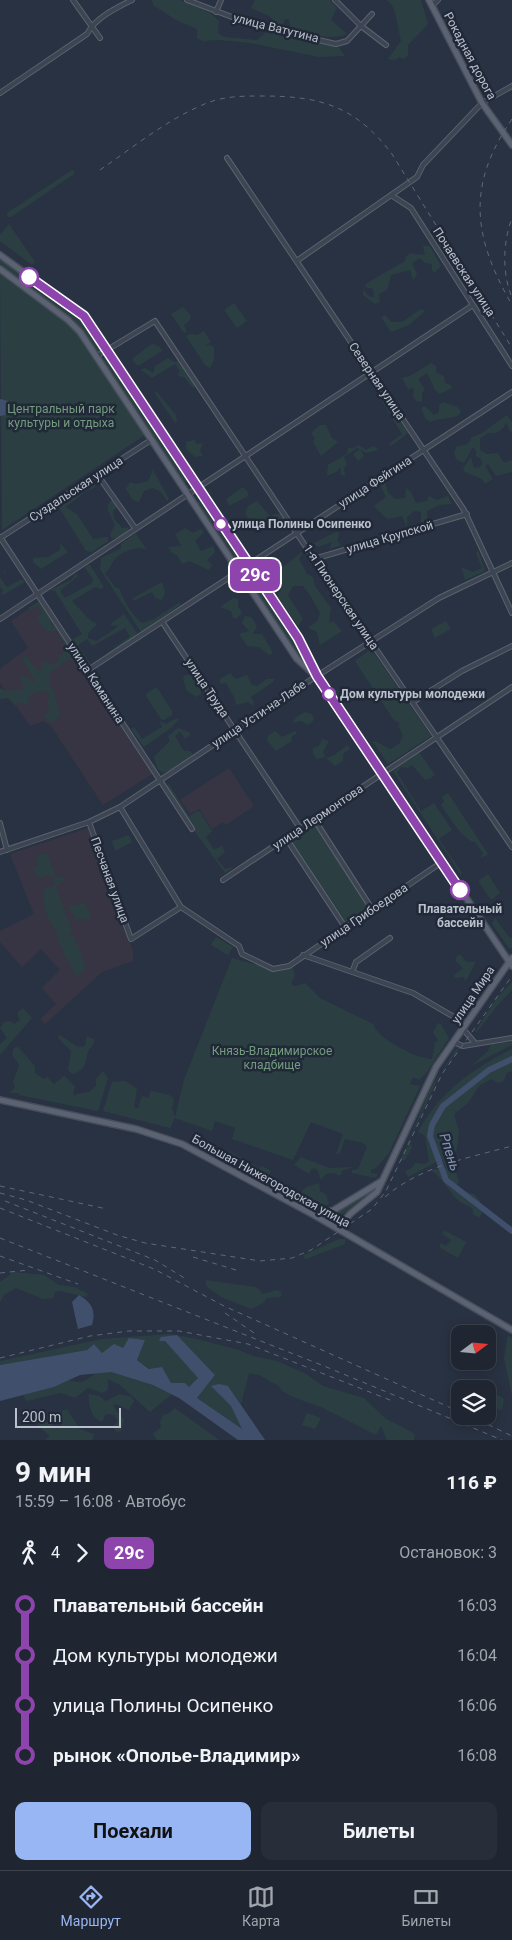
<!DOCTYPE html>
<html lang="ru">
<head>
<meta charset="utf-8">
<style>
  :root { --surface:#1f2632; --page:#272e3a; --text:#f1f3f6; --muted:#a1a5ac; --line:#3c434d; --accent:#98b6f4 }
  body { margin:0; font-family:Roboto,sans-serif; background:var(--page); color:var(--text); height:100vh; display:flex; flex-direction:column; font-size:19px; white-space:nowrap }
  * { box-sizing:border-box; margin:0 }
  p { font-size:16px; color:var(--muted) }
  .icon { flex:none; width:28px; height:28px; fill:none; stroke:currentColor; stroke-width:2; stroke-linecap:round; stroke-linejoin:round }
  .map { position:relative; height:1440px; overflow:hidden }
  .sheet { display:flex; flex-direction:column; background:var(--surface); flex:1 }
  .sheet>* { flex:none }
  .badge { padding:0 10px; border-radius:8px; font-size:18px; line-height:32px }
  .needle { width:32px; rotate:74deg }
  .controls { position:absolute; left:451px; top:1325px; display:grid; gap:10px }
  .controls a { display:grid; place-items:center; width:45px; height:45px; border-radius:10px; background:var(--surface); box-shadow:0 2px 12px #0003,0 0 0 1px var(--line); font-size:25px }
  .scale { position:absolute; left:15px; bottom:12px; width:106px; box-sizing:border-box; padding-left:5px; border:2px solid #bac0cc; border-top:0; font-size:14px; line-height:18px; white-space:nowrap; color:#bac0cc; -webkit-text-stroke:4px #212938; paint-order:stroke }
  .map>.badge { position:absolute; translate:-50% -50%; box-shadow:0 0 0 2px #fff }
  .legs { display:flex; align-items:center; gap:8px; height:55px; padding:0 15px; font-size:16px }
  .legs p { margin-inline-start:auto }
  .headline { display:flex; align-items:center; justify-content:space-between; height:85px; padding:0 15px }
  h1 { font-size:28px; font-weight:700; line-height:38px }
  .action { display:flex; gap:10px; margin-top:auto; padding:10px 15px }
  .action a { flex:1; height:58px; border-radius:10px; background:var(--accent); color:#111; font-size:20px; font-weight:700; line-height:58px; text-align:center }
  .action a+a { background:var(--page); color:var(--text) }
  ul { padding:0 15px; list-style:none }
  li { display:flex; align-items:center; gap:18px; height:50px; font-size:19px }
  li i { display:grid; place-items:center; width:8px; height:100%; margin:0 6px; background:currentColor }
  li i::after { content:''; width:12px; height:12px; margin:-6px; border:4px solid; border-radius:50%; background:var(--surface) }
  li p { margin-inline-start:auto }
  li:first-child i { background:linear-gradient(#0000 50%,currentColor 0) }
  li:last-child i { background:linear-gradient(currentColor 50%,#0000 0) }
  .dock { display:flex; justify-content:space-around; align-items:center; height:70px; border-top:1px solid var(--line); background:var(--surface); font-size:14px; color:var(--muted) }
  .dock a { display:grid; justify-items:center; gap:2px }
  .dock .active { color:var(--accent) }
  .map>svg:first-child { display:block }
  .medical { fill:#373543 }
  .green { fill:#2b3f43 }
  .water { fill:#404f6b }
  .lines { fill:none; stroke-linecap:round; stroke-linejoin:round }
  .river { stroke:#404f6b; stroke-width:6 }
  .minor-casing { stroke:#5b626f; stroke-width:6 }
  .major-casing { stroke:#474d5b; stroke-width:8 }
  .minor { stroke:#3d4552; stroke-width:4 }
  .major { stroke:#5b6372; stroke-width:5 }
  .rail { stroke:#5f6879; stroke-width:1; stroke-dasharray:5 5; stroke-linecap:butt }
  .line-1-casing { stroke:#fff; stroke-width:11 }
  .line-1 { stroke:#8e44ad; stroke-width:8 }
  .stop-1-dot { fill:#fff; stroke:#8e44ad; stroke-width:2.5 }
  .labels { text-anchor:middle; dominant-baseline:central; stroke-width:5; stroke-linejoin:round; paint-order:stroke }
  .street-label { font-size:12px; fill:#bac0cc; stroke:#212938 }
  .park-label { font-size:12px; fill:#739b7e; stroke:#212938 }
  .stop-label { font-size:12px; font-weight:bold; fill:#bac0cc; stroke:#212938; text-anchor:start }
  .water-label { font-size:14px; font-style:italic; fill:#8394b2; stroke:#212938 }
</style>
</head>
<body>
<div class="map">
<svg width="512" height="1440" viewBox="0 0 512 1440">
  <rect width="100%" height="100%" fill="#293242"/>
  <!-- medical -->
  <path class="medical" d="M39,602L154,773L103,805L51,726L44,721L30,726L0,683V670L2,667L28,648L11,621Z
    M229,768L254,806L226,825L223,822L212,829L199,809L190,814L180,800Z
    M88,828L133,951V961L102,972L45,1024L40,1019L56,1004L42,988L60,970L41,949L22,967L0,942V931L34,914L10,854Z"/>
  <!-- green -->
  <path class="green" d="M152,0H181L210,13L219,21L218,33L224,37L257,40L269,30L338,46L345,56L319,57L250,43L218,40L203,41L197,38V29L176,20L153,5Z
    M255,0H330L337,8L331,20L347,34C335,41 302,34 290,27L289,19H285L282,27H274L271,17L251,8Z
    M387,0H421L428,24L408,45V55L404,59L398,57L396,60L388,59L401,41L395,13L392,5Z
    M72,170L74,171V174L11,217H7V213Z
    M9,224L35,262L32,265L0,241V235Z
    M423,246H430L441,266L435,272L432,271V264L425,263L420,258L412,263L417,274L413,280L410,270L391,275L387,290L379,294L380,302L375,304L363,295V290L370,297H374L373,289L365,287L367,283L405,261L406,256L411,253L425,255Z
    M0,257L23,274L18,280L2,268L3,265L0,264Z
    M0,273L66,321L79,334L145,435L2,530Z
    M29,279L82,318L102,349L101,351L97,352L76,323L23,283Z
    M234,303L247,321L237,328L224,310Z
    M183,307L191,316L190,320L184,325L187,332L184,333L171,314Z
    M421,309L425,311L409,325L391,332L381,317L385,315L391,322H402Z
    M204,331L211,342L205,346L210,345L214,347V360L210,368L205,365L186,336L190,334L198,335Z
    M152,344L159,346L162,351L138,366L133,361V358Z
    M108,356L188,477V481L183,482L102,359Z
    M168,358L174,362L179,361L196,386L193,388L184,377L178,376L180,371L175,364L152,378L141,370L145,368L153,373L155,366Z
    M431,363L436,366V372L444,376L445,383L451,385L452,388L440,394L435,390L427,373L418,379L425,389L422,394V402L416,401L413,396L414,388L408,389L402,378L410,376Z
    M156,391L176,415L177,421L175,423L155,393Z
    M378,395H382L408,433L391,446L389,444L402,434Z
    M443,402L457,407L461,411L459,415C449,420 440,417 430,422L425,418L421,408L425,406L434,415L439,412V405Z
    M507,415L512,422V434L506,423C502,431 497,434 488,433L480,439V450L487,454L498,453L504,463L512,460V472L496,476L488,464L485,466L493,479L485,484L482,479L465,472L463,468L471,457L474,468L480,467L482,464L481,459L476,456V451L473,447L464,463L456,459L454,453L457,446L466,445L471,440L470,438L482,433Z
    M320,425H326L332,438L338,442L321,456L313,442L315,438L311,433Z
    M194,440L197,444L203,443L200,451L203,456L195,457L186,449V442Z
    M358,445L366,450L373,446L379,450L366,453L360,449L364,456L358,461L353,454L360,449L357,448L344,457L347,464L344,469L345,475H341V467L336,472L327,476L328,465L347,454L348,448H354Z
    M153,470L169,499L167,501L161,492L153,488L144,491L139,502L133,500L126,489L130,482L136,484L148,481Z
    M93,480L96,487L86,491L66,507L77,514L93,539L108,537V541L92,552L86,551L57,504Z
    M382,482H385L388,492L395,499L405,498L406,488L411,492L416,503L427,501L429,496L437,500L448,496L452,504L439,505L427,511V521L424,523L421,522V512L414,511L407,517V527L402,516L387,519L374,506L386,497L381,487Z
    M243,487L248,492V496L229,506L226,499Z
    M113,498L119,505L113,511L114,519L122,528L129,527L126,534L112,539L110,534L115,525L108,510V504Z
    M203,499L242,559L239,563L197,503Z
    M257,501L270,516L280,513L285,521L273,530L270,529V521L265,519L257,527L251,525L245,513L248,506Z
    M185,528L193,533L201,529L204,532L195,541L201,551L213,546L215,552L207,560L212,565L209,570L189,561L182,564L177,555L173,554L168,547L181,546L175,534Z
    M338,531L339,536L337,540L341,545L329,549L332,542L318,547L314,543Z
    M135,534L137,535L147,550C138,545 121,551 114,560C111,565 110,569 105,573L115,587L120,589C122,599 134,619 143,623L154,619L180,602V605L141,632L100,569L101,558C108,554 114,553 121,548V544Z
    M60,543L68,552L41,569L33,562V558L48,557L60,550Z
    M478,550L485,571L465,580L461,567L473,572L482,568L476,553Z
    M302,552V555L299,559L307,574L313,577L315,586L331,608L329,623L333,621L342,631L320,645L317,632L308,628L318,620L320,613L310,595L303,586H293L288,595L303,619L298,626L277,596L283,586L274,574Z
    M87,565H90L104,587L100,589L95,587L72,601L90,620L97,624L88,633V638L96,641L115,629L118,625L111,626L112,623L124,614L137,633L135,637L109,655L106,654L130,636L125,628L92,646L87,639L78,645L90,663L89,667L61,625L72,640L82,634L55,591L50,590L71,580L76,574L78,576L60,591L65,598L92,583L93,579L85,568Z
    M4,571H6L1,579L7,587L22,579L25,582L3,595L1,594L3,591L0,587V579L4,575Z
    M251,573L307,657L309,665L301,660L246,577Z
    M162,582L165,592L162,600L155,598L152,592L133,601V598Z
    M233,598L238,599V606L242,613L237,618H233L231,611L220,607Z
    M39,601L53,620L51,625L58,627L84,671L70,658L49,673C48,685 51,685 54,694C57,702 55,706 61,714L54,721H49L44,716L50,711L48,702L50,694C42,688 37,691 29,696L28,704L21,702L15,705L8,698L0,699V688L7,691L23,690V684L19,676L23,675L33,682L35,681L22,658L27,656L33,666L41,672L43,661L53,665L58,661L59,656L68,650L56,630L46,632V627H43L37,617L42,613L38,606L31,610L28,608Z
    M245,616L251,617L257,626L253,634H262L273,653L269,655L259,647L247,646L239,634L249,631L242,623Z
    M446,621L451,629L435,638L431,629Z
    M371,649L431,736L388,764L373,742L375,741L390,749L399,744L403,735L398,726L400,724L397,721L395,722L355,661Z
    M230,673L236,679L247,675L252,685L257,686L267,679H274L273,682L251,697L254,703L253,706L248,702L236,705L235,699L226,683L220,684V679Z
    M185,675H193L201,688V694L196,697L187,691L183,679Z
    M155,688L158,689L172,711V715L164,720L161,719L146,696L147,693Z
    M305,712L312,714L314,720L308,725L301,721L293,723L296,717Z
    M175,719H179L172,727L144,747L131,729L134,727L142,739L162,727L160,721L166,724Z
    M178,728L189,732L190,735L185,739L180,732L175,736L184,751H190L193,754L175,768L163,773L157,768L154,757L170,741L168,736Z
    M275,731L282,737L295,731L297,733L291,737L292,741L276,751L267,740L268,736Z
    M322,739L329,741L323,752L325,757L317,759L313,754V748L319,746Z
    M348,745L350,749L343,754V761L335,766L326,758L334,755Z
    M419,752L435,775L431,778L425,780L412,765L408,768L401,767L397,773L421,811L434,803L452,830L439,839L462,873L461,875L393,771Z
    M169,784L189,816L198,811L200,812L212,831L206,837L214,850L222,846L225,852L217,859L225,869L234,867L225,873L195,832V827H192L166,787Z
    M448,793L488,854L483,857H481L483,853L475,842C463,841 448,815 441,805L444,801L442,797Z
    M313,823L369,907L346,922L290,839Z
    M129,835L132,842L115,851L112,841Z
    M47,854L56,878L64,876L67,880L59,883L56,888L72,931L67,936H74L85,967L83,972L75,976L57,938L58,930L54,929L45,911L43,890L55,885L53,878L50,874L41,878L36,875L33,868L39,864L36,859L39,855Z
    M488,874L500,893L491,900L478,881Z
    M85,902L91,916L83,921L81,918L76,920L68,907Z
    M495,918L509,937L512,938V948H509L492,924Z
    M216,937L233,947L228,955L211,945Z
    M458,955H461L466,962H476L465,982L464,977L455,978L454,975L463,968L455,960Z
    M232,958L274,970L293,968L295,975L291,984L295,986L305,983L320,998L373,1024C377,1039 418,1059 432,1059L435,1043L438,1040L433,1033L438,1023L441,1024L449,1038L427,1072L419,1080L413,1077L410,1084L420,1086L389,1153L375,1169H371V1173L378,1174L375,1178L352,1173V1170L358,1169L367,1147L363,1143L345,1139L340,1153L336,1154L343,1134L311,1122L293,1160L232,1139L235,1128L215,1121L212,1131L175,1118L170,1128L103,1111L112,1082L125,1081L137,1089L134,1107L138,1108L142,1096L148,1098L151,1091L169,1095L174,1099L172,1109L175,1117L184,1080Z
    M512,982V990L497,1006L477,1032H475L496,999Z
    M23,1008L32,1018L0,1055V1044L7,1038L0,1028L4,1022L10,1021L14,1024L20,1020L17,1013Z
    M60,1035L78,1047L85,1046L87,1036L94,1039C94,1045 92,1045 89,1050C84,1061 88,1070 72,1074L68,1070L71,1051L58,1038Z
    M512,1042V1045L471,1066L488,1051L491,1044Z
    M18,1047L35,1066V1073L44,1079L47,1077L54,1084L64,1076L75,1086L73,1094L76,1096V1094L89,1092L96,1086V1079L103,1071L108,1078L98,1111L19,1095V1093H9L15,1088L13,1082L19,1065L12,1054L14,1048Z
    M460,1048L440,1074L406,1148L411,1143L412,1147L405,1160L400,1161L397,1168L431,1088L456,1049Z
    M512,1049V1071L507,1073L503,1082L498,1083L491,1079L479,1086L468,1103L454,1114L459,1131L457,1149L452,1159L459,1182L456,1186L466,1192L474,1194L480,1201L479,1204L471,1203L483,1212L479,1218L473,1214V1209C469,1206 466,1205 462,1203C450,1196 444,1178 431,1170L446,1168L442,1159L408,1177L405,1171L413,1167L415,1163L425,1164L429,1161L425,1135L418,1132C439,1093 472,1069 512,1049Z
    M229,1151L260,1168L262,1166L271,1171L267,1179L227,1156Z
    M301,1157L329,1168L354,1167L341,1171L342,1174L339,1176L335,1173L326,1174L321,1180L317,1169L312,1168L309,1174L294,1165Z
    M319,1183L320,1191L326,1195L329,1204C318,1209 308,1200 299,1195L306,1187Z
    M374,1189L365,1199L338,1217L334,1214Z
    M444,1230L466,1242L458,1258L439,1247L441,1243L446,1246L451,1240L442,1234Z
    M339,1239H345V1244L306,1259L303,1257L304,1255Z
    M14,1272L44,1275L59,1285L74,1287L88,1294L86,1297L61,1291L55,1292L53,1298L43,1299L16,1288L4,1295L0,1302V1282Z
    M206,1280L255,1287L260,1290L262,1294L278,1290L282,1294L280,1297L267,1298L263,1303L251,1309L221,1297L206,1286Z
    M170,1334L197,1339L239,1350L253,1356L277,1361L306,1374L323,1386L364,1398L385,1418L415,1434L414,1440H387L381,1426L376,1435L323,1408L293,1397L282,1391L279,1386L259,1375L249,1373L241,1404L228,1386H212L231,1406L243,1430L197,1398L215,1375L177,1335L159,1341H165L199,1379L189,1387L185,1383H171L137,1360L145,1340L130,1338L123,1348L102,1353L94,1344L87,1350L0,1365V1361L102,1339Z
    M508,1335L512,1339V1396L504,1358Z
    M111,1372L153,1385L172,1394L150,1412L120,1385L108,1379V1390L102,1393L88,1388L75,1398L61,1393L26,1401L23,1395L54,1387L69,1380C87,1386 85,1377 98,1373C102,1372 107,1372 111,1372Z
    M89,1394L99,1396L106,1401L119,1394L132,1397L134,1401L129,1410L116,1404L113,1406L124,1420L121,1431L116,1432L113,1426L118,1421L114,1415L106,1414L102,1422C91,1419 88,1404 89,1394Z
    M499,1395L504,1399L502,1410L488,1408L491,1398Z
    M175,1408L219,1440H157L153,1434L161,1427L160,1422L163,1415L168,1414Z
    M67,1409L80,1429L94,1434L92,1440H45L49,1437V1435L40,1428L37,1418L26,1416L27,1413L36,1412L42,1421L50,1423L58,1429L61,1426L62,1411Z
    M307,1413L321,1418L315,1429L302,1425Z"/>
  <!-- water -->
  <path class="water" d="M0,399L8,401L15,407C11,412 6,416 0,416Z
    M79,1295C92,1303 96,1310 92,1325L78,1329L72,1302Z
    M177,1335L215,1375L197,1398L242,1429L231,1406L211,1386L219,1384L228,1386L265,1440H238L179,1398L153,1385L111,1372L80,1375L54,1387L0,1401V1365L87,1350L94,1344L102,1353L114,1344L123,1348L129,1338L145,1340L137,1360L149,1369L162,1367L171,1383H185L189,1387L198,1378L165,1341H159L161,1337Z"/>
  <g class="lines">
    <!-- river -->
    <path class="river" d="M512,1059L489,1070L443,1106L432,1125L430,1136L446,1180L512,1231"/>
    <!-- minor casing -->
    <g class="minor-casing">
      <path id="minor" d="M73,0L100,38
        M187,0L253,25L336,44L347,41L372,14
        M335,0L361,26L386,45
        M432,6L438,0
        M216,12L221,0
        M0,93L87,34C95,18 116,8 132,0
        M227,158L464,510L512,613
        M391,195L411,208L512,366
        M298,260L417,177L423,165L482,103L512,86
        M97,356L155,321L314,559L512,847
        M97,474L135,528
        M0,537L192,829
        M0,538L151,440
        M314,559L467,514
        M0,619L473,305
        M163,623L300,828
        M88,670L512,392
        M413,702L462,671L512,646
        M120,807L181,907L239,946L242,954L273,969L289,966L442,862
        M314,819L372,909
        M89,822L131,939L181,907
        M0,823L7,850
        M286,838L345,927
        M0,852L89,822L120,807L309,681L439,598L512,563
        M223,880L512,687
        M303,955L413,993L466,1024
        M352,972L356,962L390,938
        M463,1029L475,1043
        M453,1042L463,1046L512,1038"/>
    </g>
    <!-- major casing -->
    <g class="major-casing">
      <path id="major" d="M429,0L482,103L512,145
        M0,255L84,316L298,639L307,653L317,676L512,966
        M0,269L68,320L80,332L297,659L316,676
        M0,1100L136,1129L182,1144L314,1215L512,1330
        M317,1215L334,1210L382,1181
        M338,1229L350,1214L377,1192L436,1067L512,958"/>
    </g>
    <!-- minor -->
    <use href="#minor" class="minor"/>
    <!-- major -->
    <use href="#major" class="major"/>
    <!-- rail -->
    <path class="rail" d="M512,119C466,186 473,237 512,305
      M100,170C132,148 164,122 200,106C221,96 240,96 263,96C322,96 356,107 392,154L512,348
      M511,295C502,271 503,242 512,218
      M0,1186L107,1209
      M0,1193L26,1200L117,1235L145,1243L260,1261L292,1258L311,1250L372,1209L386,1191L442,1074L512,976
      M385,1197C421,1166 468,1158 512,1146
      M5,1201L155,1260L186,1279
      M0,1208L154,1269L224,1306L460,1412
      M0,1238L324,1366L502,1440
      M0,1256L78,1284
      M193,1257L236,1270
      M0,1273L29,1270
      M225,1313L257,1335
      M0,1358L90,1336L129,1331H179L248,1344L395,1402
      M470,1416L512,1436"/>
  </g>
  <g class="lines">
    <!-- line-1 casing -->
    <g class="line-1-casing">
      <path id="line-1" d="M29,277L84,316L298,638L317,676L460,890"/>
    </g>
    <!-- line-1 -->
    <use href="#line-1" class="line-1"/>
  </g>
  <!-- markers -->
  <g class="stop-1-dot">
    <circle cx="29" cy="277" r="9"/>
    <circle cx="221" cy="524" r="6"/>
    <circle cx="329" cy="694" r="6"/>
    <circle cx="460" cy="890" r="9"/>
  </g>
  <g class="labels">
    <!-- street labels -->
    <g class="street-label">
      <text transform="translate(276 28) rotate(14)">улица Ватутина</text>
      <text transform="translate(470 56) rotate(62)">Рокадная дорога</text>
      <text transform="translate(464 272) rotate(57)">Почаевская улица</text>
      <text transform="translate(377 381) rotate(56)">Северная улица</text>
      <text transform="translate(375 482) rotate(-33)">улица Фейгина</text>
      <text transform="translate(76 489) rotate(-33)">Суздальская улица</text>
      <text transform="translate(390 537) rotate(-16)">улица Крупской</text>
      <text transform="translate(341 597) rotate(56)">1-я Пионерская улица</text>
      <text transform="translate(96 683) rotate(57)">улица Каманина</text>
      <text transform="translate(207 688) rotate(56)">улица Труда</text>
      <text transform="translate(259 714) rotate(-34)">улица Усти-на-Лабе</text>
      <text transform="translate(318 817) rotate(-34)">улица Лермонтова</text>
      <text transform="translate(110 880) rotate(70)">Песчаная улица</text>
      <text transform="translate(364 915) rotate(-34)">улица Грибоедова</text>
      <text transform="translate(473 995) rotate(-56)">улица Мира</text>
      <text transform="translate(271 1181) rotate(29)">Большая Нижегородская улица</text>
    </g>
    <!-- park labels -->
    <g class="park-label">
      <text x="61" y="409">Центральный парк<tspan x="61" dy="14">культуры и отдыха</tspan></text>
      <text x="272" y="1051">Князь-Владимирское<tspan x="272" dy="14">кладбище</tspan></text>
    </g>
    <!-- stop labels -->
    <g class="stop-label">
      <text x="232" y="524">улица Полины Осипенко</text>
      <text x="340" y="694">Дом культуры молодежи</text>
      <text x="460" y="909" text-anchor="middle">Плавательный<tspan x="460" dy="14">бассейн</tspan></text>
    </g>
    <!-- water labels -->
    <g class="water-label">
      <text transform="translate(450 1152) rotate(72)">Рпень</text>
    </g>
  </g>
</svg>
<div class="controls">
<a><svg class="needle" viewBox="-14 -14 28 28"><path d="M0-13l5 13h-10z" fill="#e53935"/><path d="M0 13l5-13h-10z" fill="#a1a5ac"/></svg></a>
<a><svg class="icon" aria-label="layers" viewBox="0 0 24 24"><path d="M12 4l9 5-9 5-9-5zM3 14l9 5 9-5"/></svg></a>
</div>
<div class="scale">200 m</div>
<b class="badge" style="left:255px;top:575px;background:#8e44ad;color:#fff">29с</b>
</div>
<section class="sheet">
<div class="headline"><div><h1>9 мин</h1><p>15:59 – 16:08 · Автобус</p></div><b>116 ₽</b></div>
<div class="legs"><svg class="icon" aria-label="walk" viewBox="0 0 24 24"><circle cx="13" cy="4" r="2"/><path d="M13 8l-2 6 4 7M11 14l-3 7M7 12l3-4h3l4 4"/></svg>4<svg class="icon" aria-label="forward" viewBox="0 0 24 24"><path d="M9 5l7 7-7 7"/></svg><b class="badge" style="background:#8e44ad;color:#fff">29с</b><p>Остановок: 3</p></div>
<ul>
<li><i style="color:#8e44ad"></i><b>Плавательный бассейн</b><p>16:03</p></li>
<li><i style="color:#8e44ad"></i><span>Дом культуры молодежи</span><p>16:04</p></li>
<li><i style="color:#8e44ad"></i><span>улица Полины Осипенко</span><p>16:06</p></li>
<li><i style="color:#8e44ad"></i><b>рынок «Ополье-Владимир»</b><p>16:08</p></li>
</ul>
<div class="action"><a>Поехали</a><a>Билеты</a></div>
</section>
<nav class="dock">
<a class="active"><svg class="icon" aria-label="directions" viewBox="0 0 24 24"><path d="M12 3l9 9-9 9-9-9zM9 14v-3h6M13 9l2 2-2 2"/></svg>Маршрут</a>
<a><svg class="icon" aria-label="map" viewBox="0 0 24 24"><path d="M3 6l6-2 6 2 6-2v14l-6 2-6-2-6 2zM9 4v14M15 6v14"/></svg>Карта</a>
<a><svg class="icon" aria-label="tickets" viewBox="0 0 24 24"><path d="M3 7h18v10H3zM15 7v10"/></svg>Билеты</a>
</nav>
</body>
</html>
